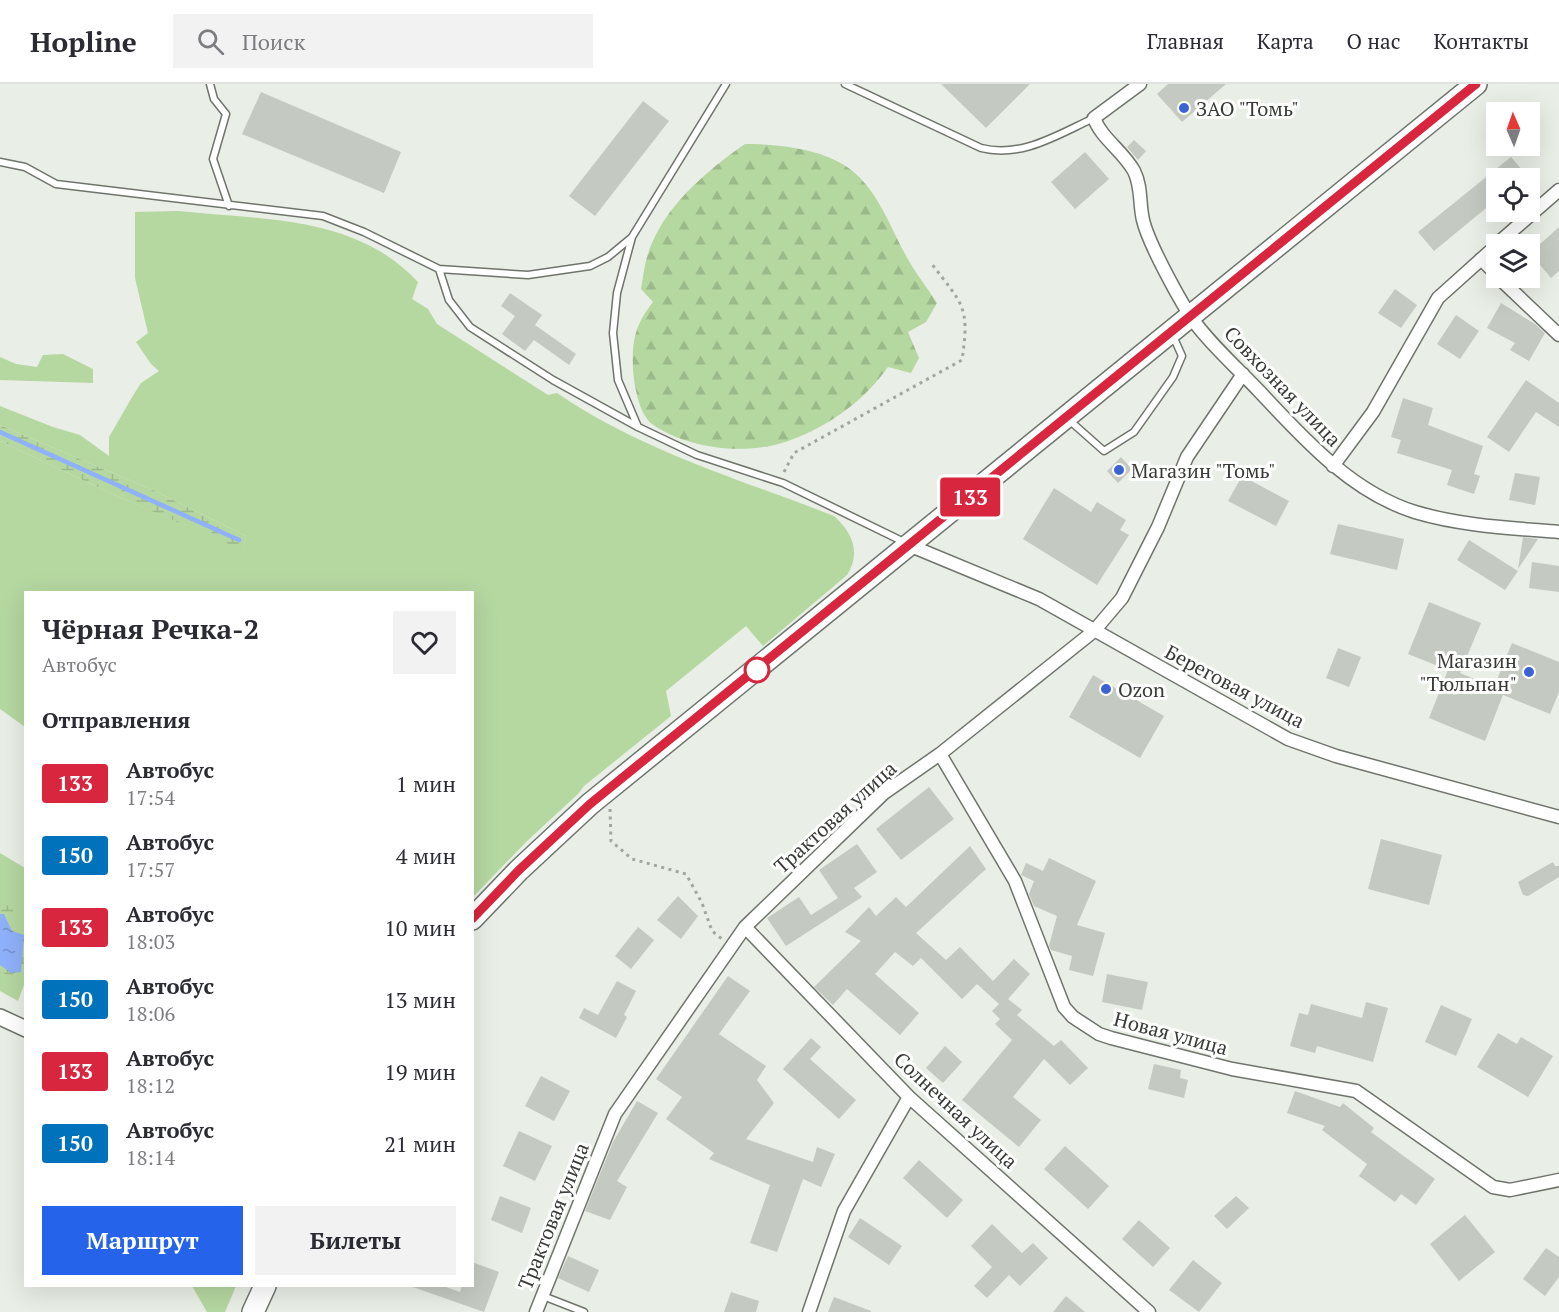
<!DOCTYPE html>
<html lang="ru">
<head>
<meta charset="utf-8">
<style>
  :root { --surface:#fff; --page:#f2f2f3; --text:#2b2b33; --muted:#7c7c81; --line:#e1e1e2; --accent:#2563eb }
  body { margin:0; font-family:"PT Serif",serif; background:var(--page); color:var(--text); height:100vh; display:flex; flex-direction:column; font-size:22px; white-space:nowrap }
  * { box-sizing:border-box; margin:0 }
  p { font-size:20px; color:var(--muted) }
  .icon { flex:none; width:33px; height:33px; fill:none; stroke:currentColor; stroke-width:2; stroke-linecap:round; stroke-linejoin:round }
  .map { position:relative; flex:1; overflow:hidden }
  .drawer { position:absolute; left:24px; top:507px; width:450px; height:696px; display:flex; flex-direction:column; background:var(--surface); border-radius:0px; box-shadow:0 6px 24px #0002 }
  .drawer>* { flex:none }
  .badge { padding:0 12px; border-radius:4px; font-size:21px; line-height:39px }
  .needle { width:39px; rotate:358deg }
  .tools { position:absolute; left:1486px; top:18px; display:grid; gap:12px }
  .tools a { display:grid; place-items:center; width:54px; height:54px; border-radius:0px; background:var(--surface); box-shadow:0 6px 24px #0002; font-size:30px }
  .map>.badge { position:absolute; translate:-50% -50%; box-shadow:0 0 0 3px #fff }
  h2 { padding:0 18px; font-size:22px; line-height:54px }
  .round { display:grid; place-items:center; flex:none; width:63px; height:63px; border-radius:0px; background:var(--page) }
  .summary { display:flex; align-items:center; justify-content:space-between; height:102px; padding:0 18px }
  h1 { font-size:28px; font-weight:700; line-height:45px }
  .cta { display:flex; gap:12px; margin-top:auto; padding:12px 18px }
  .cta a { flex:1; height:69px; border-radius:0px; background:var(--accent); color:#fff; font-size:24px; font-weight:700; line-height:69px; text-align:center }
  .cta a+a { background:var(--page); color:var(--text) }
  ul { padding:0; list-style:none }
  li { display:flex; align-items:center; gap:18px; height:72px; padding:0 18px }
  li div { flex:1 }
  li b { display:block; font-size:22px }
  li em { font-style:normal }
  li .badge { min-width:66px; font-weight:700; text-align:center }
  header { display:flex; align-items:center; gap:36px; box-sizing:border-box; height:84px; padding:0 30px; background:var(--surface); border-bottom:2px solid var(--line) }
  header strong { font-size:28px }
  nav { display:flex; gap:33px; margin-inline-start:auto; font-size:21px }
  .search { width:420px; height:54px; background:var(--page); display:flex; align-items:center; gap:15px; box-sizing:border-box; padding:0 21px; border-radius:0px; color:var(--muted); font-size:22px }
  .map>svg:first-child { display:block }
  .grass { fill:#b5d7a0 }
  .forest { fill:url(#forest-firs) }
  .wetland { fill:url(#wetland-marsh) }
  .water { fill:url(#water-ripples) }
  .lines { fill:none; stroke-linecap:round; stroke-linejoin:round }
  .stream { stroke:#8fb0fa; stroke-width:4.5 }
  .building { fill:#c4cac1 }
  .service-casing { stroke:#6f746c; stroke-width:9 }
  .minor-casing { stroke:#6f746c; stroke-width:15 }
  .tertiary-casing { stroke:#6f746c; stroke-width:18 }
  .trunk-casing { stroke:#6f746c; stroke-width:24 }
  .path { stroke:#a1a69f; stroke-width:3; stroke-dasharray:3 4.5; stroke-linecap:butt }
  .service { stroke:#fff; stroke-width:6 }
  .minor { stroke:#fff; stroke-width:12 }
  .tertiary { stroke:#fff; stroke-width:15 }
  .trunk { stroke:#fff; stroke-width:21 }
  .line-casing { stroke:#fff; stroke-width:14 }
  .line { stroke:#d7263d; stroke-width:9 }
  .poi-dot { fill:#3b63d4; stroke:#fff; stroke-width:2 }
  .stop-dot { fill:#fff; stroke:#d7263d; stroke-width:3 }
  .labels { text-anchor:middle; dominant-baseline:central; stroke-width:6; stroke-linejoin:round; paint-order:stroke }
  .poi-label { font-size:20px; fill:#383b37; stroke:#fff; text-anchor:start }
  .street-label { font-size:20px; fill:#383b37; stroke:#fff }
</style>
</head>
<body>
<header>
<strong>Hopline</strong>
<div class="search"><svg class="icon" aria-label="search" viewBox="0 0 24 24"><circle cx="10" cy="10" r="6"/><path d="M15 15l6 6"/></svg>Поиск</div>
<nav><a>Главная</a><a>Карта</a><a>О нас</a><a>Контакты</a></nav>
</header>
<div class="map">
<svg width="1559" height="1228" viewBox="0 0 1559 1228">
  <defs>
    <pattern id="forest-firs" width="22" height="20" patternUnits="userSpaceOnUse" patternTransform="scale(1.5)"><rect width="22" height="20" fill="#b5d7a0"/><path d="M5 1l3.5 6h-7zM16 11l3.5 6h-7z" fill="#9cb98a"/></pattern>
    <pattern id="wetland-marsh" width="20" height="14" patternUnits="userSpaceOnUse" patternTransform="scale(1.5)"><rect width="20" height="14" fill="#b5d7a0"/><path d="M1 5h8M5 5V1M11 12h8M15 12V8" fill="none" stroke="#9cb98a"/></pattern>
    <pattern id="water-ripples" width="26" height="14" patternUnits="userSpaceOnUse" patternTransform="scale(1.5)"><rect width="26" height="14" fill="#8fb0fa"/><path d="M2 4q2-2 4 0t4 0M15 11q2-2 4 0t4 0" fill="none" stroke="#7690cb"/></pattern>
  </defs>
  <rect width="100%" height="100%" fill="#e9eee6"/>
  <!-- grass -->
  <path class="grass" d="M178,127C262,136 356,131 418,198L412,215L428,225L437,240L548,311L557,309C642,367 739,395 834,432C853,449 861,469 847,491L763,562L746,542L666,607L671,632L584,702L578,710L526,758L473,813L472,508H26L25,643L0,625V357L121,414L243,465L246,452L153,406L0,341V322L53,343L80,351L109,372V353L131,315L141,299L159,287L151,280L136,258L148,249L135,194V128Z
    M63,270L93,285V299L0,296V273L16,280L37,283L43,271Z
    M0,769L25,784V856L0,830Z
    M25,861V898L18,917L0,907V881Z
    M192,1202H236L225,1228H207Z"/>
  <!-- forest -->
  <path class="forest" d="M745,60C776,60 817,64 844,81C875,100 888,138 904,168C913,186 926,202 937,219L926,238L908,248L919,274L911,289L888,283C864,317 828,343 788,357C748,372 687,365 652,340C639,330 634,301 633,285C632,256 635,241 653,218L641,205C643,194 644,183 647,173C661,125 705,88 745,60Z"/>
  <!-- wetland -->
  <path class="wetland" d="M0,341L153,406L246,452L243,466L121,414L0,357Z
    M2,817L13,826L17,840L25,846L24,893L9,892L0,887V818Z"/>
  <!-- water -->
  <path class="water" d="M0,830H4L12,847L24,851L21,888L11,889L0,881Z"/>
  <g class="lines">
    <!-- stream -->
    <path class="stream" d="M0,348L239,456"/>
  </g>
  <!-- building -->
  <path class="building" d="M941,0H1030L986,44Z
    M1168,0H1226L1182,38L1157,10Z
    M261,8L401,68L384,109L242,50Z
    M643,17L669,37L595,132L569,112Z
    M1134,56L1146,67L1138,76L1127,63Z
    M1085,68L1109,95L1075,125L1051,98Z
    M1511,73L1529,94H1497V115L1434,167L1418,148Z
    M1559,143V187L1551,194L1530,169Z
    M1395,205L1417,221L1401,244L1378,229Z
    M510,209L542,231L535,241L576,270L569,281L534,256L525,267L502,250L515,232L501,222Z
    M1501,219L1535,240L1545,249L1529,277L1510,266L1515,259L1487,244Z
    M1456,231L1479,247L1460,275L1437,260Z
    M1526,296L1559,319V343L1536,328L1509,368L1487,353Z
    M1403,314L1433,324L1428,341L1483,362L1474,390L1480,392L1474,410L1447,401L1452,386L1397,369L1401,356L1391,353Z
    M1121,373L1132,385L1118,399L1107,387Z
    M1515,389L1540,393L1535,421L1509,416Z
    M1242,392L1289,417L1276,442L1228,417Z
    M1054,404L1091,428L1097,418L1126,436L1120,446L1129,451L1097,501L1023,455Z
    M1338,440L1404,455L1397,486L1330,470Z
    M1523,453L1538,455L1518,485Z
    M1469,456L1518,487L1505,506L1457,476Z
    M1532,478L1559,482V508L1529,504Z
    M1429,518L1481,539L1460,589L1494,603L1512,559L1559,578V608L1550,630L1503,611L1485,657L1429,634L1448,586L1408,570Z
    M1338,564L1361,573L1349,603L1326,594Z
    M1093,591L1164,632L1140,674L1069,633Z
    M929,703L954,735L901,776L876,745Z
    M1381,755L1442,771L1429,821L1368,805Z
    M857,760L877,788L854,804L862,813L786,862L767,834L799,813L811,831L838,814L819,786Z
    M970,762L986,785L916,849L946,876L960,863L993,897L1014,875L1030,890L1008,915L1022,926L1017,931L1054,962L1061,956L1088,984L1070,1001L1044,975L1013,1013L1041,1036L1019,1063L962,1016L1012,956L995,940L1000,935L992,927L999,920L977,900L962,915L921,874L913,882L895,868L875,890L919,929L900,951L847,905L833,921L814,903L861,857L845,848L869,823L876,832L896,813L906,823Z
    M1049,774L1096,797L1077,841L1105,849L1093,892L1069,886L1072,872L1051,866L1049,862L1057,832L1034,822L1029,810L1034,797L1021,791L1026,779L1043,787Z
    M1553,778L1555,782H1559V793L1528,812L1523,811L1518,798Z
    M678,812L698,832L681,855L657,836Z
    M638,843L654,856L631,885L615,872Z
    M1107,890L1148,898L1142,926L1102,918Z
    M728,892L750,907L719,950L766,982L757,996L774,1019L746,1055L813,1078L817,1063L835,1070L821,1103L803,1095L777,1168L750,1159L770,1101L709,1075L714,1069L666,1035L682,1013L656,995Z
    M617,897L636,907L624,931L627,933L616,954L579,934L584,924L598,931Z
    M1366,918L1388,924L1373,978L1317,962L1315,969L1290,962L1299,929L1308,931L1311,920L1362,934Z
    M1441,921L1472,935L1456,972L1425,958Z
    M1498,949L1517,960L1521,953L1553,972L1528,1013L1477,983Z
    M811,954L821,963L810,975L856,1016L839,1035L783,985Z
    M945,962L962,978L943,999L926,984Z
    M1154,980L1181,986L1180,994L1188,996L1184,1014L1148,1005Z
    M541,992L570,1007L554,1037L525,1022Z
    M1295,1007L1340,1023L1343,1019L1374,1044L1371,1048L1435,1095L1416,1121L1401,1110L1395,1118L1359,1092L1367,1080L1322,1046L1325,1042L1287,1029Z
    M637,1017L658,1029L617,1097L627,1103L610,1136L585,1127L613,1058Z
    M519,1047L552,1062L535,1097L503,1082Z
    M1065,1062L1109,1102L1088,1125L1044,1085Z
    M919,1076L963,1116L947,1134L903,1094Z
    M500,1112L531,1124L522,1149L491,1136Z
    M1236,1112L1249,1124L1227,1145L1214,1132Z
    M1465,1131L1495,1168L1459,1197L1430,1160Z
    M860,1134L902,1162L889,1181L848,1153Z
    M1139,1136L1170,1164L1153,1183L1122,1155Z
    M992,1140L1022,1169L1033,1159L1048,1174L1020,1202L1009,1191L987,1214L974,1202L992,1183L971,1162Z
    M1546,1164L1559,1173V1193L1545,1212L1523,1195Z
    M568,1172L599,1186L589,1208L558,1194Z
    M1193,1176L1222,1199L1199,1228L1169,1206Z
    M472,1178L499,1188L484,1228L413,1203L443,1202L460,1208L462,1202H472Z
    M731,1208L759,1217L756,1228H724Z
    M1066,1212L1085,1228H1053Z
    M834,1213L871,1227V1228H828Z"/>
  <g class="lines">
    <!-- service casing -->
    <g class="service-casing">
      <path id="service" d="M210,0L214,15L226,30L213,75L229,122
        M726,0L632,153L617,209L613,249L618,296L638,343L697,371L783,399L906,459
        M845,0L981,64C1022,74 1057,51 1094,34
        M0,78L25,83L56,100L323,132L364,148L439,185L528,191L590,182L608,173L631,154
        M439,185L449,216L470,243L553,296L638,343
        M1069,336L1104,367L1134,348L1173,293L1182,272L1173,252
        M543,1212L584,1228"/>
    </g>
    <!-- minor casing -->
    <g class="minor-casing">
      <path id="minor" d="M1140,0L1094,34C1101,54 1123,67 1134,87C1142,103 1139,119 1143,136C1148,158 1176,209 1189,230C1203,253 1239,286 1259,307C1303,354 1351,408 1415,428C1462,442 1511,444 1559,448
        M1497,160L1559,106
        M1481,175L1497,191
        M1499,194L1559,251
        M1333,382L1373,328L1438,214L1497,161
        M911,462L1039,515L1288,655L1336,672L1559,733
        M940,670L1015,797L1064,923L1073,933L1099,950L1111,954L1232,985L1356,1007L1493,1103L1510,1106L1559,1096
        M745,843L909,1013L1149,1228
        M536,1228L615,1030L745,843L884,709L940,670L1094,547L1122,514L1158,443L1187,373L1243,290
        M809,1228L844,1127L909,1013"/>
    </g>
    <!-- tertiary casing -->
    <g class="tertiary-casing">
      <path id="tertiary" d="M0,933L26,945"/>
    </g>
    <!-- trunk casing -->
    <g class="trunk-casing">
      <path id="trunk" d="M472,835L519,786L590,720L1476,0
        M253,1228L265,1202"/>
    </g>
    <!-- path -->
    <path class="path" d="M784,388L794,369L962,276C970,222 963,221 931,179
      M610,725L611,757L632,775L686,790L702,819L712,847L722,855"/>
    <!-- service -->
    <use href="#service" class="service"/>
    <!-- minor -->
    <use href="#minor" class="minor"/>
    <!-- tertiary -->
    <use href="#tertiary" class="tertiary"/>
    <!-- trunk -->
    <use href="#trunk" class="trunk"/>
  </g>
  <g class="lines">
    <!-- line casing -->
    <g class="line-casing">
      <path id="line" d="M472,835L519,786L590,720L1476,0"/>
    </g>
    <!-- line -->
    <use href="#line" class="line"/>
  </g>
  <!-- markers -->
  <g class="poi-dot">
    <circle cx="1184" cy="24" r="6"/>
    <circle cx="1119" cy="386" r="6"/>
    <circle cx="1529" cy="588" r="6"/>
    <circle cx="1106" cy="605" r="6"/>
  </g>
  <circle class="stop-dot" cx="757" cy="586" r="12"/>
  <g class="labels">
    <!-- poi labels -->
    <g class="poi-label">
      <text x="1196" y="24">ЗАО "Томь"</text>
      <text x="1131" y="386">Магазин "Томь"</text>
      <text x="1517" y="576" text-anchor="end">Магазин<tspan x="1517" dy="23">"Тюльпан"</tspan></text>
      <text x="1118" y="605">Ozon</text>
    </g>
    <!-- street labels -->
    <g class="street-label">
      <text transform="translate(1283 302) rotate(46)">Совхозная улица</text>
      <text transform="translate(1235 602) rotate(28)">Береговая улица</text>
      <text transform="translate(835 733) rotate(-42)">Трактовая улица</text>
      <text transform="translate(1171 949) rotate(15)">Новая улица</text>
      <text transform="translate(956 1026) rotate(43)">Солнечная улица</text>
      <text transform="translate(553 1132) rotate(-68)">Трактовая улица</text>
    </g>
  </g>
</svg>
<div class="tools">
<a><svg class="needle" viewBox="-14 -14 28 28"><path d="M0-13l5 13h-10z" fill="#e53935"/><path d="M0 13l5-13h-10z" fill="#7c7c81"/></svg></a>
<a><svg class="icon" aria-label="locate" viewBox="0 0 24 24"><circle cx="12" cy="12" r="6"/><path d="M12 2v4M12 18v4M2 12h4M18 12h4"/></svg></a>
<a><svg class="icon" aria-label="layers" viewBox="0 0 24 24"><path d="M12 4l9 5-9 5-9-5zM3 14l9 5 9-5"/></svg></a>
</div>
<b class="badge" style="left:970px;top:413px;background:#d7263d;color:#fff">133</b>
<section class="drawer">
<div class="summary"><div><h1>Чёрная Речка-2</h1><p>Автобус</p></div><a class="round"><svg class="icon" aria-label="heart" viewBox="0 0 24 24"><path d="M12 20l-8-8c-3-5 5-10 8-4 3-6 11-1 8 4z"/></svg></a></div>
<h2>Отправления</h2>
<ul>
<li><span class="badge" style="background:#d7263d;color:#fff">133</span><div><b>Автобус</b><p>17:54</p></div><em>1 мин</em></li>
<li><span class="badge" style="background:#0072bc;color:#fff">150</span><div><b>Автобус</b><p>17:57</p></div><em>4 мин</em></li>
<li><span class="badge" style="background:#d7263d;color:#fff">133</span><div><b>Автобус</b><p>18:03</p></div><em>10 мин</em></li>
<li><span class="badge" style="background:#0072bc;color:#fff">150</span><div><b>Автобус</b><p>18:06</p></div><em>13 мин</em></li>
<li><span class="badge" style="background:#d7263d;color:#fff">133</span><div><b>Автобус</b><p>18:12</p></div><em>19 мин</em></li>
<li><span class="badge" style="background:#0072bc;color:#fff">150</span><div><b>Автобус</b><p>18:14</p></div><em>21 мин</em></li>
</ul>
<div class="cta"><a>Маршрут</a><a>Билеты</a></div>
</section>
</div>
</body>
</html>
